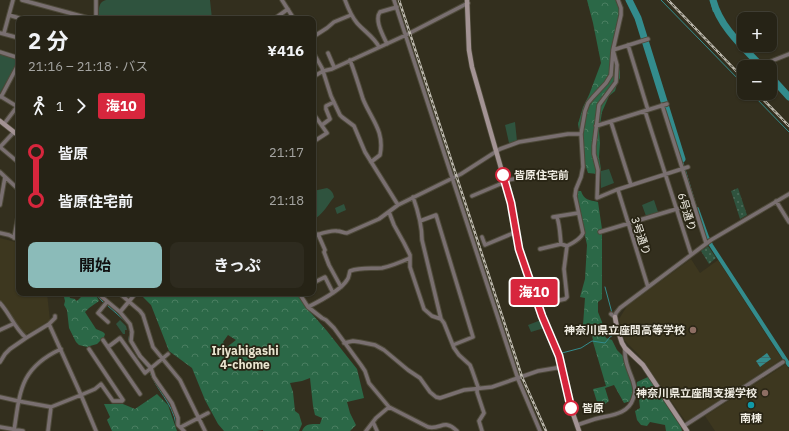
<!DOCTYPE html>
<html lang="ja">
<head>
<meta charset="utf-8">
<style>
  :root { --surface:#262316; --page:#2e2b1f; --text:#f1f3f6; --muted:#a4a4a1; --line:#424035; --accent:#8bbbb9 }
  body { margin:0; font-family:"IBM Plex Sans","Noto Sans JP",sans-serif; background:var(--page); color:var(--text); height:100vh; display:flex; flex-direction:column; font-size:15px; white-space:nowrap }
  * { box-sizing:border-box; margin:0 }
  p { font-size:13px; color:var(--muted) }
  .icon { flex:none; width:22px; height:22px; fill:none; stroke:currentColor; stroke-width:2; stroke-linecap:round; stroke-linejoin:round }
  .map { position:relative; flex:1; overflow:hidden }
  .panel { position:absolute; left:16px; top:16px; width:300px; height:280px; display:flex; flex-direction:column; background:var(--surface); border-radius:8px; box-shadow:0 1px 3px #0004,0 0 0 1px var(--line) }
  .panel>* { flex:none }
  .badge { padding:0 8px; border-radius:3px; font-size:14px; line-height:26px }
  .fabs { position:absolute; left:737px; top:12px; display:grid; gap:8px }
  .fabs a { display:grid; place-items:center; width:40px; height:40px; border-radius:8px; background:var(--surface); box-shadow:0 1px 3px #0004,0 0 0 1px var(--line); font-size:20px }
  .map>.badge { position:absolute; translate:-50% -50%; box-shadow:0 0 0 2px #fff }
  .legs { display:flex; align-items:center; gap:6px; height:44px; padding:0 12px; font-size:13px }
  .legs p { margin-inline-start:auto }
  .head { display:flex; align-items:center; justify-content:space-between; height:68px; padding:0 12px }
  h1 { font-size:22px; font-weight:700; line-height:30px }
  .button { display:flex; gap:8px; margin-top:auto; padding:8px 12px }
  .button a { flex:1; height:46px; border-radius:8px; background:var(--accent); color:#111; font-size:16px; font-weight:700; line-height:46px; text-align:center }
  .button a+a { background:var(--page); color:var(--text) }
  ul { padding:0 12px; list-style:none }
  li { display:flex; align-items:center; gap:14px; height:48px; font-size:15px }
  li i { display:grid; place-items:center; width:6px; height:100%; margin:0 5px; background:currentColor }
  li i::after { content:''; width:10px; height:10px; margin:-5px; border:3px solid; border-radius:50%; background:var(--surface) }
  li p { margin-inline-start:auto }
  li:first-child i { background:linear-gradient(#0000 50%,currentColor 0) }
  li:last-child i { background:linear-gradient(currentColor 50%,#0000 0) }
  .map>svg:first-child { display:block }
  .built { fill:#3d371f }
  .grass { fill:url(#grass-dots) }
  .forest { fill:url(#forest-crowns); fill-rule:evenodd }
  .park { fill:#2f533e }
  .water { fill:url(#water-rules) }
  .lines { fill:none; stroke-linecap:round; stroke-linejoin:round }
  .stream { stroke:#338c8d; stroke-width:1 }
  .canal { stroke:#338c8d; stroke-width:4 }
  .river { stroke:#338c8d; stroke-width:7 }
  .street-casing { stroke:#4e4a3a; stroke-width:5.5 }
  .secondary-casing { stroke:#4e4a3a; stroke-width:6 }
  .street { stroke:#796f70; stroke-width:3.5 }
  .secondary { stroke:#a39394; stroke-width:4.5 }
  .rail-casing { stroke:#bdb9ae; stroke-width:2.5 }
  .rail { stroke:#292515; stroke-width:1; stroke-dasharray:3; stroke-linecap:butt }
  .line-1-casing { stroke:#fff; stroke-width:9 }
  .line-1 { stroke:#d7263d; stroke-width:6 }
  .stop-1-dot { fill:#fff; stroke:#d7263d; stroke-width:2 }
  .education-dot { fill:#8d6e63; stroke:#292515; stroke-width:1.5 }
  .culture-dot { fill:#0f9aa8; stroke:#292515; stroke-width:1.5 }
  .labels { text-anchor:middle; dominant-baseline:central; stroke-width:3.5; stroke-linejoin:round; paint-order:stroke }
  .stop-label { font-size:11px; font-weight:bold; fill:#f1eee4; stroke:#292515; text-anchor:start }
  .street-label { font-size:11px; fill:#f1eee4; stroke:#292515 }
  .poi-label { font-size:11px; font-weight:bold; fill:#f1eee4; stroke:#292515; text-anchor:end }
  .neighbourhood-label { font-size:12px; font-weight:bold; fill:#e9e4cf; stroke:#292515 }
</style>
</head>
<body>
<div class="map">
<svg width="789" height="431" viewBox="0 0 789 431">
  <defs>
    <pattern id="grass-dots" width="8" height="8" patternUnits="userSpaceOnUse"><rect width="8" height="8" fill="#2f533e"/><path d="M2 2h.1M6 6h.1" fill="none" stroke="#4e6c5a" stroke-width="1.8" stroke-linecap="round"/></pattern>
    <pattern id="forest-crowns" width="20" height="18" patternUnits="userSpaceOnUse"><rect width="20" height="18" fill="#2b6847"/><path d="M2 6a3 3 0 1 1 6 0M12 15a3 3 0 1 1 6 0" fill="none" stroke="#4a7e61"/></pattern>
    <pattern id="water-rules" width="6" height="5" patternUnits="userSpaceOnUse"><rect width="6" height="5" fill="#338c8d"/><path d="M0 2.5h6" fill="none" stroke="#3b7070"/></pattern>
  </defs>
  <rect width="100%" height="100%" fill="#332f1e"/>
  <!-- built -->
  <path class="built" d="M0,238L19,243V293H47L50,320L36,329L26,334H23L0,300Z
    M691,259L700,273L718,260L782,359L686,422L638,354L625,341L619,319L627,306Z
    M786,364L789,370V431H715L705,416Z"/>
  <!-- grass -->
  <path class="grass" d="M738,188L747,215L740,219L731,191Z
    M708,246L716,258L709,264L701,251Z"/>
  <!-- forest -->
  <path class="forest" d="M587,0H619L623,13L614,43L620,72V78L617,84L615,91L609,96L602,112L599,131L600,143L599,157L601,169L600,174H598L588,173L585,164L583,137L579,130L578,124L583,107L589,95L601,63L593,23Z
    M578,191H581C584,200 589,200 598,202L602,229V299L598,302V312L602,322L603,330L606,338L612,340L617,350L623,356L630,377L635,388L631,401L624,403L614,385L605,388L609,401L605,404L598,405L593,389L606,386L593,342L592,330H585L583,325L585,298L580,297L585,279L587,245L577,198Z
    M63,293H68L70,298L75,299L76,301L78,300L81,297L80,293H86L88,295V296L92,297L94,293H95L99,301L89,308L85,312L96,329L103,332L105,334L104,337L97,344L90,346L87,347L79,345L76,342L69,328L67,310L64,305L65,301Z
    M139,293H297L305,306L327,331L357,369L364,398L347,402L350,413L356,425L350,431H302C305,423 312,424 320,424L322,418L315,415L313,406L310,378L302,381L290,383L293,392L295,411L299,414L302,424L299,431H263V430L257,431H224L218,424L205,400L192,368L169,351L151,305ZM228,335L236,340L227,347L223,342Z
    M648,377L681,427L682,431H666L665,425L650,422L647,426L641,425L637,420L635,411L640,408L639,399C637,394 636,387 637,382Z
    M157,394L168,405L177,431H112L107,420L110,417L104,404H123L135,409Z"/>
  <!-- park -->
  <path class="park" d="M106,0H210L212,19H99C99,12 97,2 106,0Z
    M0,54L17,59L18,62L0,93Z
    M515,122L517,141L509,143L505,125Z
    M609,169L614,183L601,188V171Z
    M327,188C331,190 333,192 334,197C327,206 323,214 313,220V191Z
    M654,200L658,212L646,216L642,205Z
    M344,204L346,210L337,214L335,208Z
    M120,320L126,326L127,330H125V334H123L116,324Z
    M541,320L544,328L531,332L528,325Z"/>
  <!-- water -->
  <path class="water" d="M710,0H716L718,10L713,12Z
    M767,353L771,359L760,367L756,361Z"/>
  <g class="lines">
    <!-- stream -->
    <path class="stream" d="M661,0L744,85
      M751,93L789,132
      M682,159L684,166
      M685,169L697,209
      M701,250L710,243
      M605,287L612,313
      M96,293L100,299L104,303
      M107,305L125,321
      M129,340L130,331
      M136,353L139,357L148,368
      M562,353L581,348L592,341L605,343L610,337L617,333
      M149,370C156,390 173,403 176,424"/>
    <!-- canal -->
    <path class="canal" d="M697,209L707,237L711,245L789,365"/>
    <!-- river -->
    <path class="river" d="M629,0L638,18L682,159
      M713,0C720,27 743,47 762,67
      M770,76L789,97"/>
    <!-- street casing -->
    <g class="street-casing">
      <path id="street" d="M22,0L92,19
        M96,0V19
        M282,0L294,19
        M345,0C348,8 351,16 357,23C365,32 374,37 379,47
        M394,0L518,379L540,431
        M9,15L22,19
        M274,19L288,9
        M0,33L19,38
        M4,33L13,0
        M313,37L327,28L334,22L351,15
        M648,39L613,50L617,65L616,82L599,105L594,146V154L598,170L597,198L616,190L688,167
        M387,44C383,35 374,20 380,12L397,7
        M628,45L648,110
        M0,52L19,58
        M313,52L322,68L331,96L340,115L342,117L354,126L365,152L398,205
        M328,53L334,67
        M350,60C355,73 359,86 363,99C371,119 385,131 380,155L371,162
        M764,64L789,54
        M313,77L323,71L332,69L406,35L468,3
        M0,96L18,107
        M1,97L19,63
        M662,105L706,243
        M645,111L691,254
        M611,122L631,185
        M4,124L19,104
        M322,125L330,119L326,109V106L334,102
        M596,126L667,104
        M313,142L327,133L315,116
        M0,147L19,163
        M0,147L14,132
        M0,172L19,190
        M505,181L539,173
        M618,190L648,287
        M472,196L505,182
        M413,197C418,211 422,225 422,240L441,319
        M776,201L789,222
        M0,205L5,177
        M389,212L394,225L404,243L410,255V267L424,309L432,316L441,319L444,323L454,348L459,355L470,365L472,370L478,387L477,392L484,413L479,421L482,431
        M553,217L578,213
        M557,217C560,226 560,235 561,244
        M420,221L436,215L473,337L453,345
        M600,232L693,204
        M0,233L9,235L19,240
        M318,234L325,250L324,252L329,265L341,287
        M313,236C320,234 330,230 337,231C341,231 343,233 347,233L379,219L398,205L461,174L500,149L519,142L568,134H581
        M482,237L485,245L516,232
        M14,238L19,211
        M540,249L561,244L567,246
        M313,277L314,281L315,282L325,277L333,293
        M99,293L102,297L120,312L130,324L132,332L131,341L140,356L151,368L154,377L158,383L172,403L178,418V425L184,431
        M119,293L140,311L143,315L153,347L180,380L205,431
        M299,293L308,307L322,318L326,320L334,328L361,365L365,371L369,383L389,407L428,427C441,430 444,418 457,431
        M107,302L98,313L108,322
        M0,303C10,314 14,327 26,338
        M538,305L565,299L567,297L564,269L567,246C573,243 581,239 583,233L575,196L576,189L581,177L583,167L581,134L585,111L588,103L593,97L606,83L611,75L613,50L621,15V8L618,0
        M308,307C318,302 341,290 347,280C349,278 349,274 350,271C361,267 371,269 382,268C392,266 401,262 410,258
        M120,312L136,293
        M611,314L615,317L616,313L620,308L711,240L789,194
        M49,324L81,395L96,431
        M0,330L13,324
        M103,340L140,394
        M344,343L353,341L360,342L375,345L384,350L408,370L420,378L430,392L436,397L440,398L464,390L492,387L538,371L562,367
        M108,347L120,338L145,373L168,354
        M0,362L5,354L10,349L26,338L49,324L55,318V316
        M0,397L18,401L51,407L81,395L95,389L101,384L113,401H122L123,400L89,349
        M373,422L377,431
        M577,425C583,423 589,421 595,419C609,415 628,415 633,399C636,392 635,388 633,381C629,370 624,360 625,348
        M684,426L783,362
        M0,427L23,431
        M181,427L208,413
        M14,431C20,391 20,368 61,349
        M48,431L51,407
        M366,431L376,418L389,407"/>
    </g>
    <!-- secondary casing -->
    <g class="secondary-casing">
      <path id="secondary" d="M467,0L469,50L472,67L511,203L519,249L542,316L559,356L571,408L579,431
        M0,121L19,136
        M615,317L617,328L622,343L625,348L643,365L687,431"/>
    </g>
    <!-- street -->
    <use href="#street" class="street"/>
    <!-- secondary -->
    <use href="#secondary" class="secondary"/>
    <!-- rail casing -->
    <g class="rail-casing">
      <path id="rail" d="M399,0L522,377L546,431
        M668,0L744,79
        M757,93L789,126"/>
    </g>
    <!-- rail -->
    <use href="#rail" class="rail"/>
  </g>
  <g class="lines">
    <!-- line-1 casing -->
    <g class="line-1-casing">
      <path id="line-1" d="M503,175L511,203L519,249L542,316L559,356L571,408"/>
    </g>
    <!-- line-1 -->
    <use href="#line-1" class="line-1"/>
  </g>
  <!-- markers -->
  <g class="stop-1-dot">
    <circle cx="503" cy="175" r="7"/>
    <circle cx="571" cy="408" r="7"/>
  </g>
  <g class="education-dot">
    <circle cx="693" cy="330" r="4"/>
    <circle cx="765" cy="393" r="4"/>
  </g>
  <circle class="culture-dot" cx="751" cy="405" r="4"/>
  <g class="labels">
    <!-- stop labels -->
    <g class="stop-label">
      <text x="514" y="175">皆原住宅前</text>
      <text x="582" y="408">皆原</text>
    </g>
    <!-- street labels -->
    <g class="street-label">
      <text transform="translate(687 212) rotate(73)">6号通り</text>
      <text transform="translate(641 236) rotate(72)">3号通り</text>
    </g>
    <!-- poi labels -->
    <g class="poi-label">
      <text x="685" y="330">神奈川県立座間高等学校</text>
      <text x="757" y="393">神奈川県立座間支援学校</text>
      <text x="751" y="418" text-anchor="middle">南棟</text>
    </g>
    <!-- neighbourhood labels -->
    <g class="neighbourhood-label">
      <text x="245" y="350">Iriyahigashi<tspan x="245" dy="14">4-chome</tspan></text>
    </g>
  </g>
</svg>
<div class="fabs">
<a>+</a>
<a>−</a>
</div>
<b class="badge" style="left:534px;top:292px;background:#d7263d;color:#fff">海10</b>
<section class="panel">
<div class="head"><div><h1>2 分</h1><p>21:16 – 21:18 · バス</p></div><b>¥416</b></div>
<div class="legs"><svg class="icon" aria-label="walk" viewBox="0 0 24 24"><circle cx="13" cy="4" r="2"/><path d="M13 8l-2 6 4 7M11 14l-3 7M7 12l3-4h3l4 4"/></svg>1<svg class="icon" aria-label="forward" viewBox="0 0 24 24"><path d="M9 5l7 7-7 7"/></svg><b class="badge" style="background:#d7263d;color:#fff">海10</b></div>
<ul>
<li><i style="color:#d7263d"></i><b>皆原</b><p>21:17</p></li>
<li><i style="color:#d7263d"></i><b>皆原住宅前</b><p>21:18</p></li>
</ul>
<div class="button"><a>開始</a><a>きっぷ</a></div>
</section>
</div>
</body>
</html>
